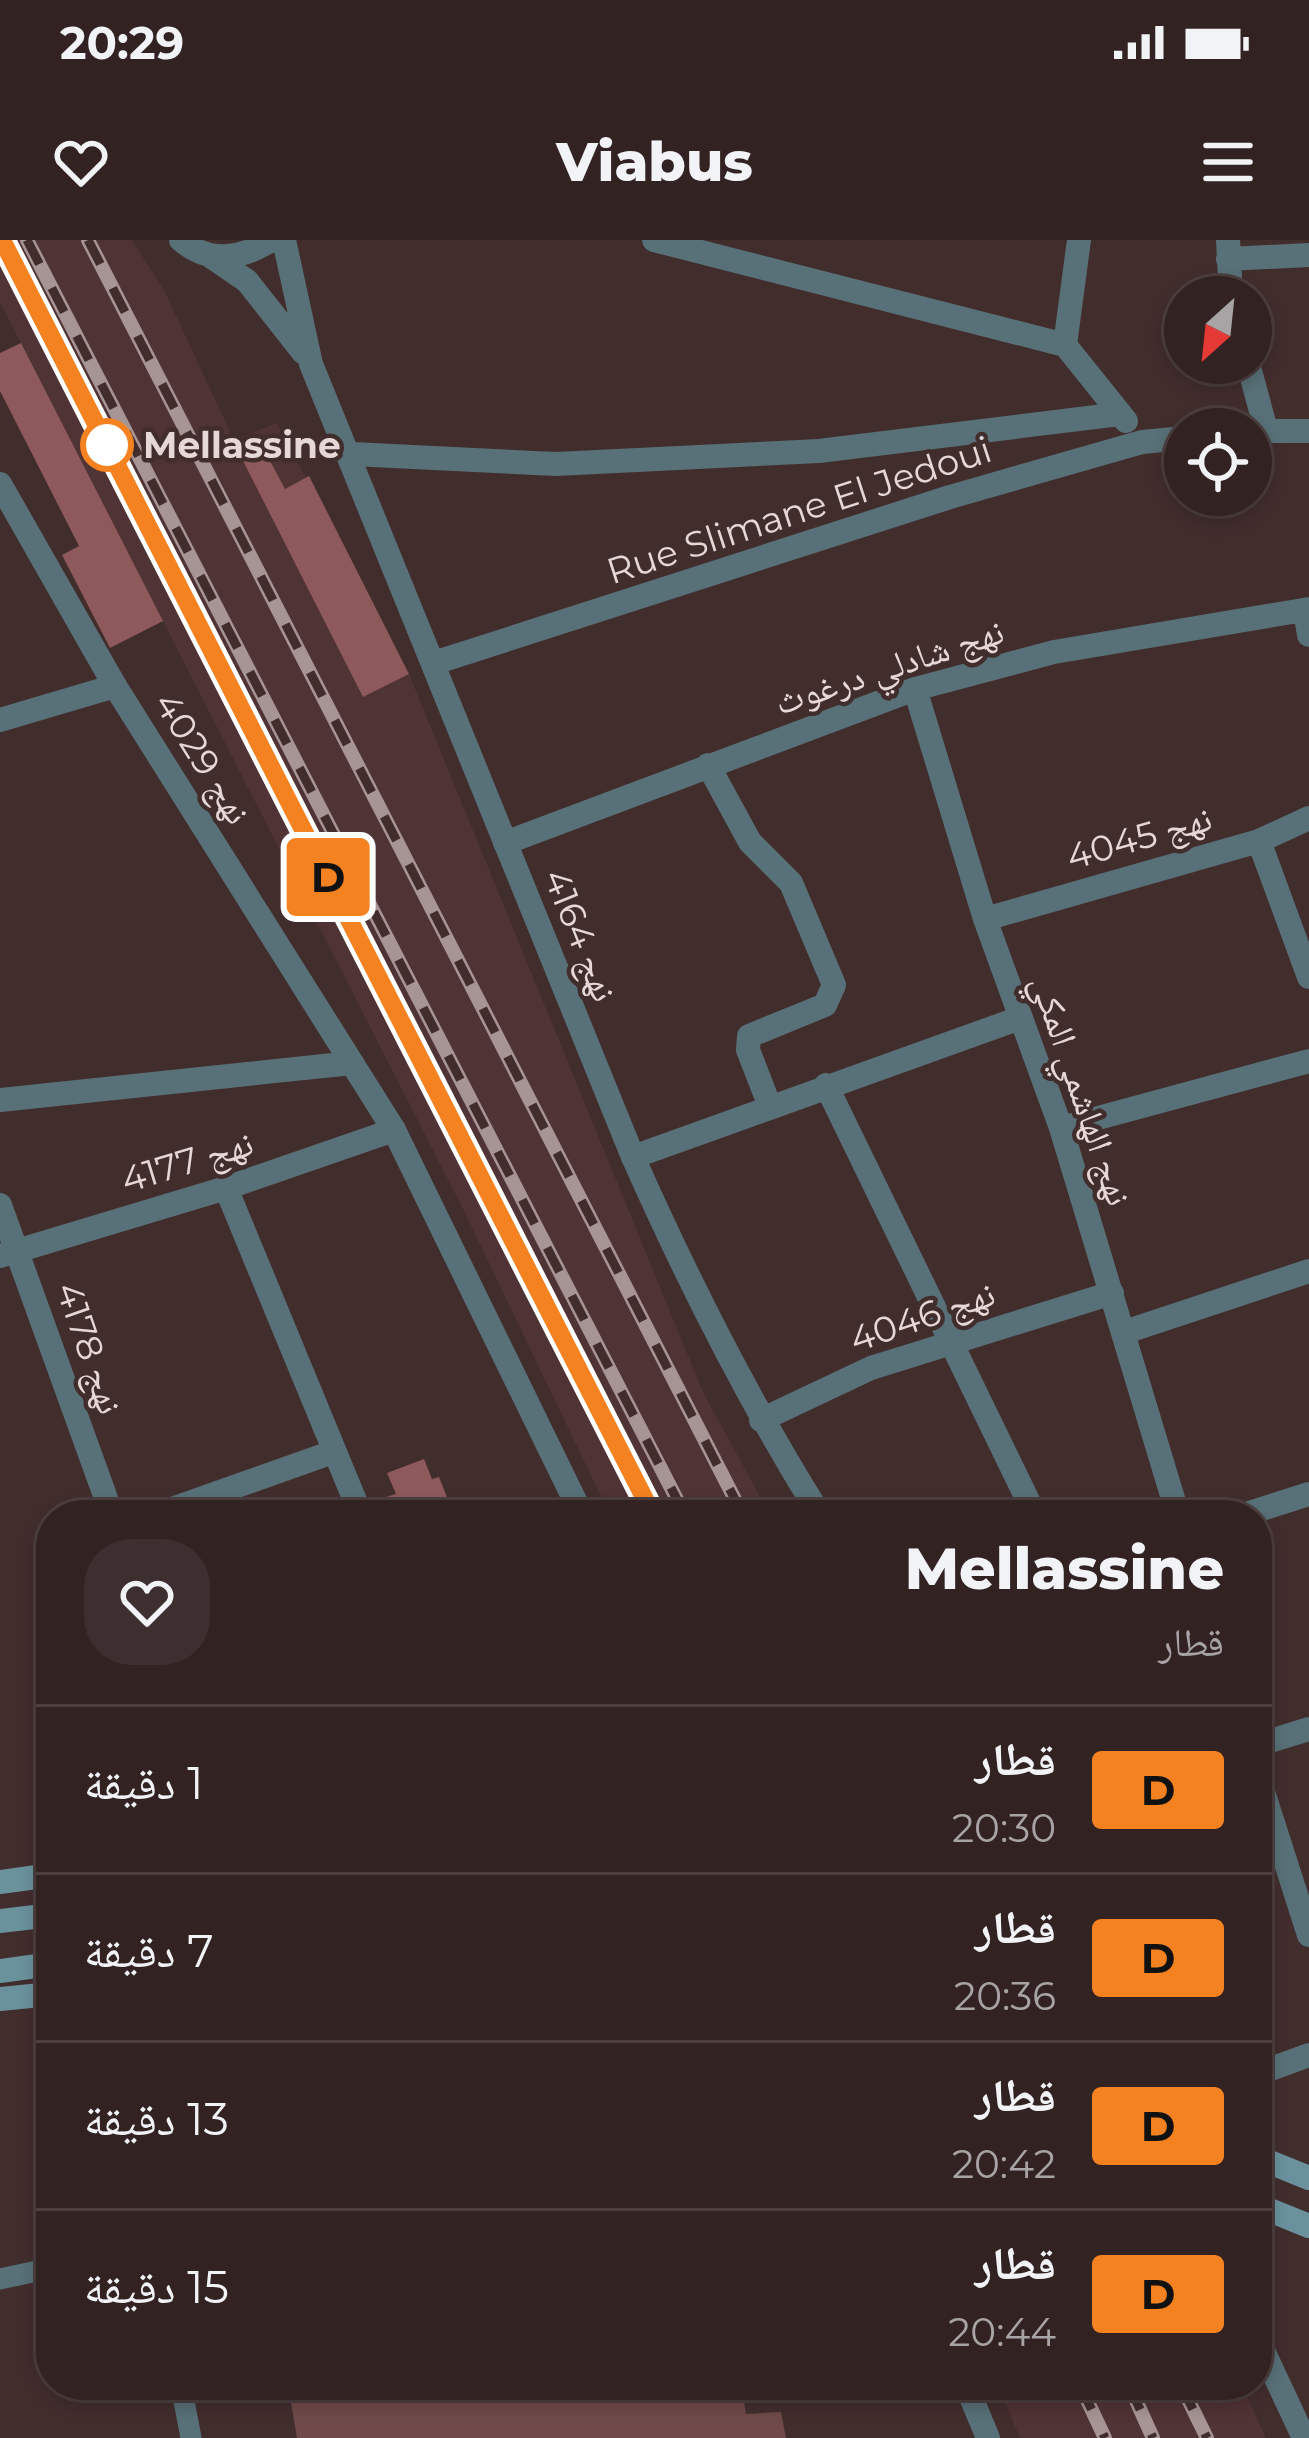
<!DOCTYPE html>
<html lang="ar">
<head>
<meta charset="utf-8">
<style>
  :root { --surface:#322222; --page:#3d2f2f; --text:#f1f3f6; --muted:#a8a4a5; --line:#4d3f40 }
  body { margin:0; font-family:Montserrat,"Noto Naskh Arabic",sans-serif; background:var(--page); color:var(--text); direction:rtl; height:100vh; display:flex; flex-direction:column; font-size:45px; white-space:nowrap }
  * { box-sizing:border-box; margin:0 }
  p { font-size:39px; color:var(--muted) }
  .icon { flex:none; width:66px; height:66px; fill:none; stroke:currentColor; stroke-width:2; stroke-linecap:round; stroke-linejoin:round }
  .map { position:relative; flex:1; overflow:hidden; direction:ltr }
  .drawer { position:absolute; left:36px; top:1260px; width:1236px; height:900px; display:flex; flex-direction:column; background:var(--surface); border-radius:48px; box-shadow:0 6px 18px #0003,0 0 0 3px var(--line); direction:rtl }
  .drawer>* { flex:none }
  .badge { padding:0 24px; border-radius:9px; font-size:42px; line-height:78px }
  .needle { width:78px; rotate:207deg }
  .tools { position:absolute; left:1164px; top:36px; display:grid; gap:24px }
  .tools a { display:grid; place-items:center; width:108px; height:108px; border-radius:50%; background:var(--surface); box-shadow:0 6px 18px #0003,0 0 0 3px var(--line); font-size:60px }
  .map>.badge { position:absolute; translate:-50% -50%; box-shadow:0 0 0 6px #fff }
  .round { display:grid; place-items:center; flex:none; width:126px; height:126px; border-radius:48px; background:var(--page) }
  .summary { display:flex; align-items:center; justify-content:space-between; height:204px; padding:0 48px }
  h1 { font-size:57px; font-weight:800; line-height:90px }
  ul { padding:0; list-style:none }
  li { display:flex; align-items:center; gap:36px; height:168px; padding:0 48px; border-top:3px solid var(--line) }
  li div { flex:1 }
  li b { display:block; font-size:45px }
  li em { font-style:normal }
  li .badge { min-width:132px; font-weight:700; text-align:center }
  .status { display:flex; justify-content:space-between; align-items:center; height:84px; padding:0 60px; background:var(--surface); direction:ltr }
  .status svg { height:33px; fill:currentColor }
  header { display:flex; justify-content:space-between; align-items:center; height:156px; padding:0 48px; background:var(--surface); font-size:54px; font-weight:800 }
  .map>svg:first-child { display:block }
  .built { fill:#503334 }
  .green { fill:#704a4a }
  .building { fill:#8d595a }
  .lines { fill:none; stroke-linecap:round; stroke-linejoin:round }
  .service { stroke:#587077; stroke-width:21 }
  .minor { stroke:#587077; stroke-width:24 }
  .tertiary { stroke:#587077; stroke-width:24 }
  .secondary { stroke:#6a929d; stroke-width:24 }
  .rail-casing { stroke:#a79595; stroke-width:14 }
  .rail { stroke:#422d2d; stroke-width:9; stroke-dasharray:27; stroke-linecap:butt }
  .line-casing { stroke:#fff; stroke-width:27 }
  .line { stroke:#f58220; stroke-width:18 }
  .stop-dot { fill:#fff; stroke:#f58220; stroke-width:6 }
  .labels { text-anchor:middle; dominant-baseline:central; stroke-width:9; stroke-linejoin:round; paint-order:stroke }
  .stop-label { font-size:36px; font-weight:bold; fill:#e7d8d8; stroke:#422d2d; text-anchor:start }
  .street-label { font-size:36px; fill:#e7d8d8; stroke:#422d2d }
</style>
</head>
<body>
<div class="status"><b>20:29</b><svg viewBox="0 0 49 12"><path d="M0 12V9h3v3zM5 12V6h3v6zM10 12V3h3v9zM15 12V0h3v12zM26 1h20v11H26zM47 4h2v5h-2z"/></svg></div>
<header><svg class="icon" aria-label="menu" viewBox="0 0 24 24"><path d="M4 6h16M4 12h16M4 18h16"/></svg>Viabus<svg class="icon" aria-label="heart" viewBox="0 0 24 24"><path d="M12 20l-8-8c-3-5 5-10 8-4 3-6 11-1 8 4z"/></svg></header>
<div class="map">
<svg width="1309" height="2198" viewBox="0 0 1309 2198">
  <rect width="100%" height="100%" fill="#422d2d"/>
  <!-- built -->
  <path class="built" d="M0,0H132L164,50L234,200L277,183L409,434L703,1152L770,1275H610L463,969L0,62Z
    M998,2145H1242L1266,2198H1020Z"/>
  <!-- green -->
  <path class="green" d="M288,2145H741L746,2174L781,2172L786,2198H297Z"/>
  <!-- building -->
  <path class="building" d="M21,103L163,381L110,408L62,315L79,306L0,151V113Z
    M259,200L285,249L309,236L409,434L363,457L237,209Z
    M424,1219L432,1239L439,1237L454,1275H393L386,1257L396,1254L387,1233Z"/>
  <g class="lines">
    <!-- service -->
    <path class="service" d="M0,2039L51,2028
      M181,2145L191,2198"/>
    <!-- minor -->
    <path class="minor" d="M654,0L1065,105L1126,181
      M1228,0L1231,57
      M1228,19L1309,15
      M1065,105L1079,0
      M1248,123L1266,190
      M1251,191H1309
      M352,214L556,224L819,211L1120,174
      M1305,370L1309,395
      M437,422L950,257L1142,202L1185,198
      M915,449L985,679L1061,888L1178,1275
      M0,480L115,446
      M708,525L750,602L791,643L834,745L825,765L749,796L748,810L769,864
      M1259,601L1309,737
      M505,603L915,449L1054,412L1309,369
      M985,679L1259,601L1309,578
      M826,845L1035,1275
      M0,860L352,823
      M1061,888L1309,821
      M633,917L1020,778
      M226,948L361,1275
      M0,965L112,1275
      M0,1016L226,948L394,890
      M1125,1092L1309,1031
      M761,1180L871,1128L1112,1053
      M155,1275L333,1212
      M1243,1275L1309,1254
      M1257,1505L1309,1489
      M1257,1533L1309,1695
      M1257,1834L1309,1815
      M1257,2067L1258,2100L1304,2198"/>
    <!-- tertiary -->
    <path class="tertiary" d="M181,0C209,24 242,19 271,0
      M284,0L311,124L633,917C688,1041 748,1160 820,1275
      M209,15L247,41L303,112
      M0,244L115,446L394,890L582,1275
      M966,2145L988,2198"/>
    <!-- secondary -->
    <path class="secondary" d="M0,1642L51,1635
      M0,1681L51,1675
      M0,1731L51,1724
      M0,1759L51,1754
      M1257,1917L1309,1938
      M1257,1965L1309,1986"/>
    <!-- rail casing -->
    <g class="rail-casing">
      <path id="rail" d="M2,0L653,1275
        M27,0L685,1275
        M88,0L743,1275
        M1080,2145L1105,2198
        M1129,2145L1153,2198
        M1181,2145L1207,2198"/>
    </g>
    <!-- rail -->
    <use href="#rail" class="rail"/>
  </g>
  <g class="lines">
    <!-- line casing -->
    <g class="line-casing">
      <path id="line" d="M2,0L653,1275"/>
    </g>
    <!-- line -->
    <use href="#line" class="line"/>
  </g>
  <!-- markers -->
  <circle class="stop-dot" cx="107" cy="205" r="24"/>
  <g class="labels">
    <!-- stop labels -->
    <g class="stop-label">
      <text x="143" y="205">Mellassine</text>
    </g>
    <!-- street labels -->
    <g class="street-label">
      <text transform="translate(799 270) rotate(-18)">Rue Slimane El Jedoui</text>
      <text transform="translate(889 426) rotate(-18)">نهج شادلي درغوث</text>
      <text transform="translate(203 518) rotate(58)">نهج 4029</text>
      <text transform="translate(1139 597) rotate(-16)">نهج 4045</text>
      <text transform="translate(581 695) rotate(68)">نهج 4164</text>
      <text transform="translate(1082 850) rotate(71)">نهج الهاشمي المكي</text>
      <text transform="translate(187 921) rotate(-17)">نهج 4177</text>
      <text transform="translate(922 1076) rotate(-19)">نهج 4046</text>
      <text transform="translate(90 1108) rotate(71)">نهج 4178</text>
    </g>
  </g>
</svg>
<div class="tools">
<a><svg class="needle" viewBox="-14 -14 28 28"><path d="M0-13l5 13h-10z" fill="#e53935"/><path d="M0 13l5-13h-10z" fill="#a8a4a5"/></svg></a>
<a><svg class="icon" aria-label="locate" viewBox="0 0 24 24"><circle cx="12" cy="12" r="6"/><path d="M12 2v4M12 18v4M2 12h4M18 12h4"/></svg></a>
</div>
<b class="badge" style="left:328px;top:637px;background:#f58220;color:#111">D</b>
<section class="drawer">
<div class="summary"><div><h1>Mellassine</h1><p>قطار</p></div><a class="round"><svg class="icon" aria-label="heart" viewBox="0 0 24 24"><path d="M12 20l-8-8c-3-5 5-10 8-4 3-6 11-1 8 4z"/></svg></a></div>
<ul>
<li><span class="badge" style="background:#f58220;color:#111">D</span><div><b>قطار</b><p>20:30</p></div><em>1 دقيقة</em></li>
<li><span class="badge" style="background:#f58220;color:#111">D</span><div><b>قطار</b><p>20:36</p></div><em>7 دقيقة</em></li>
<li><span class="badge" style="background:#f58220;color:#111">D</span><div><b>قطار</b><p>20:42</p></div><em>13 دقيقة</em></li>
<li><span class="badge" style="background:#f58220;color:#111">D</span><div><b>قطار</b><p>20:44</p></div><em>15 دقيقة</em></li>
</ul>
</section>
</div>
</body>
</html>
